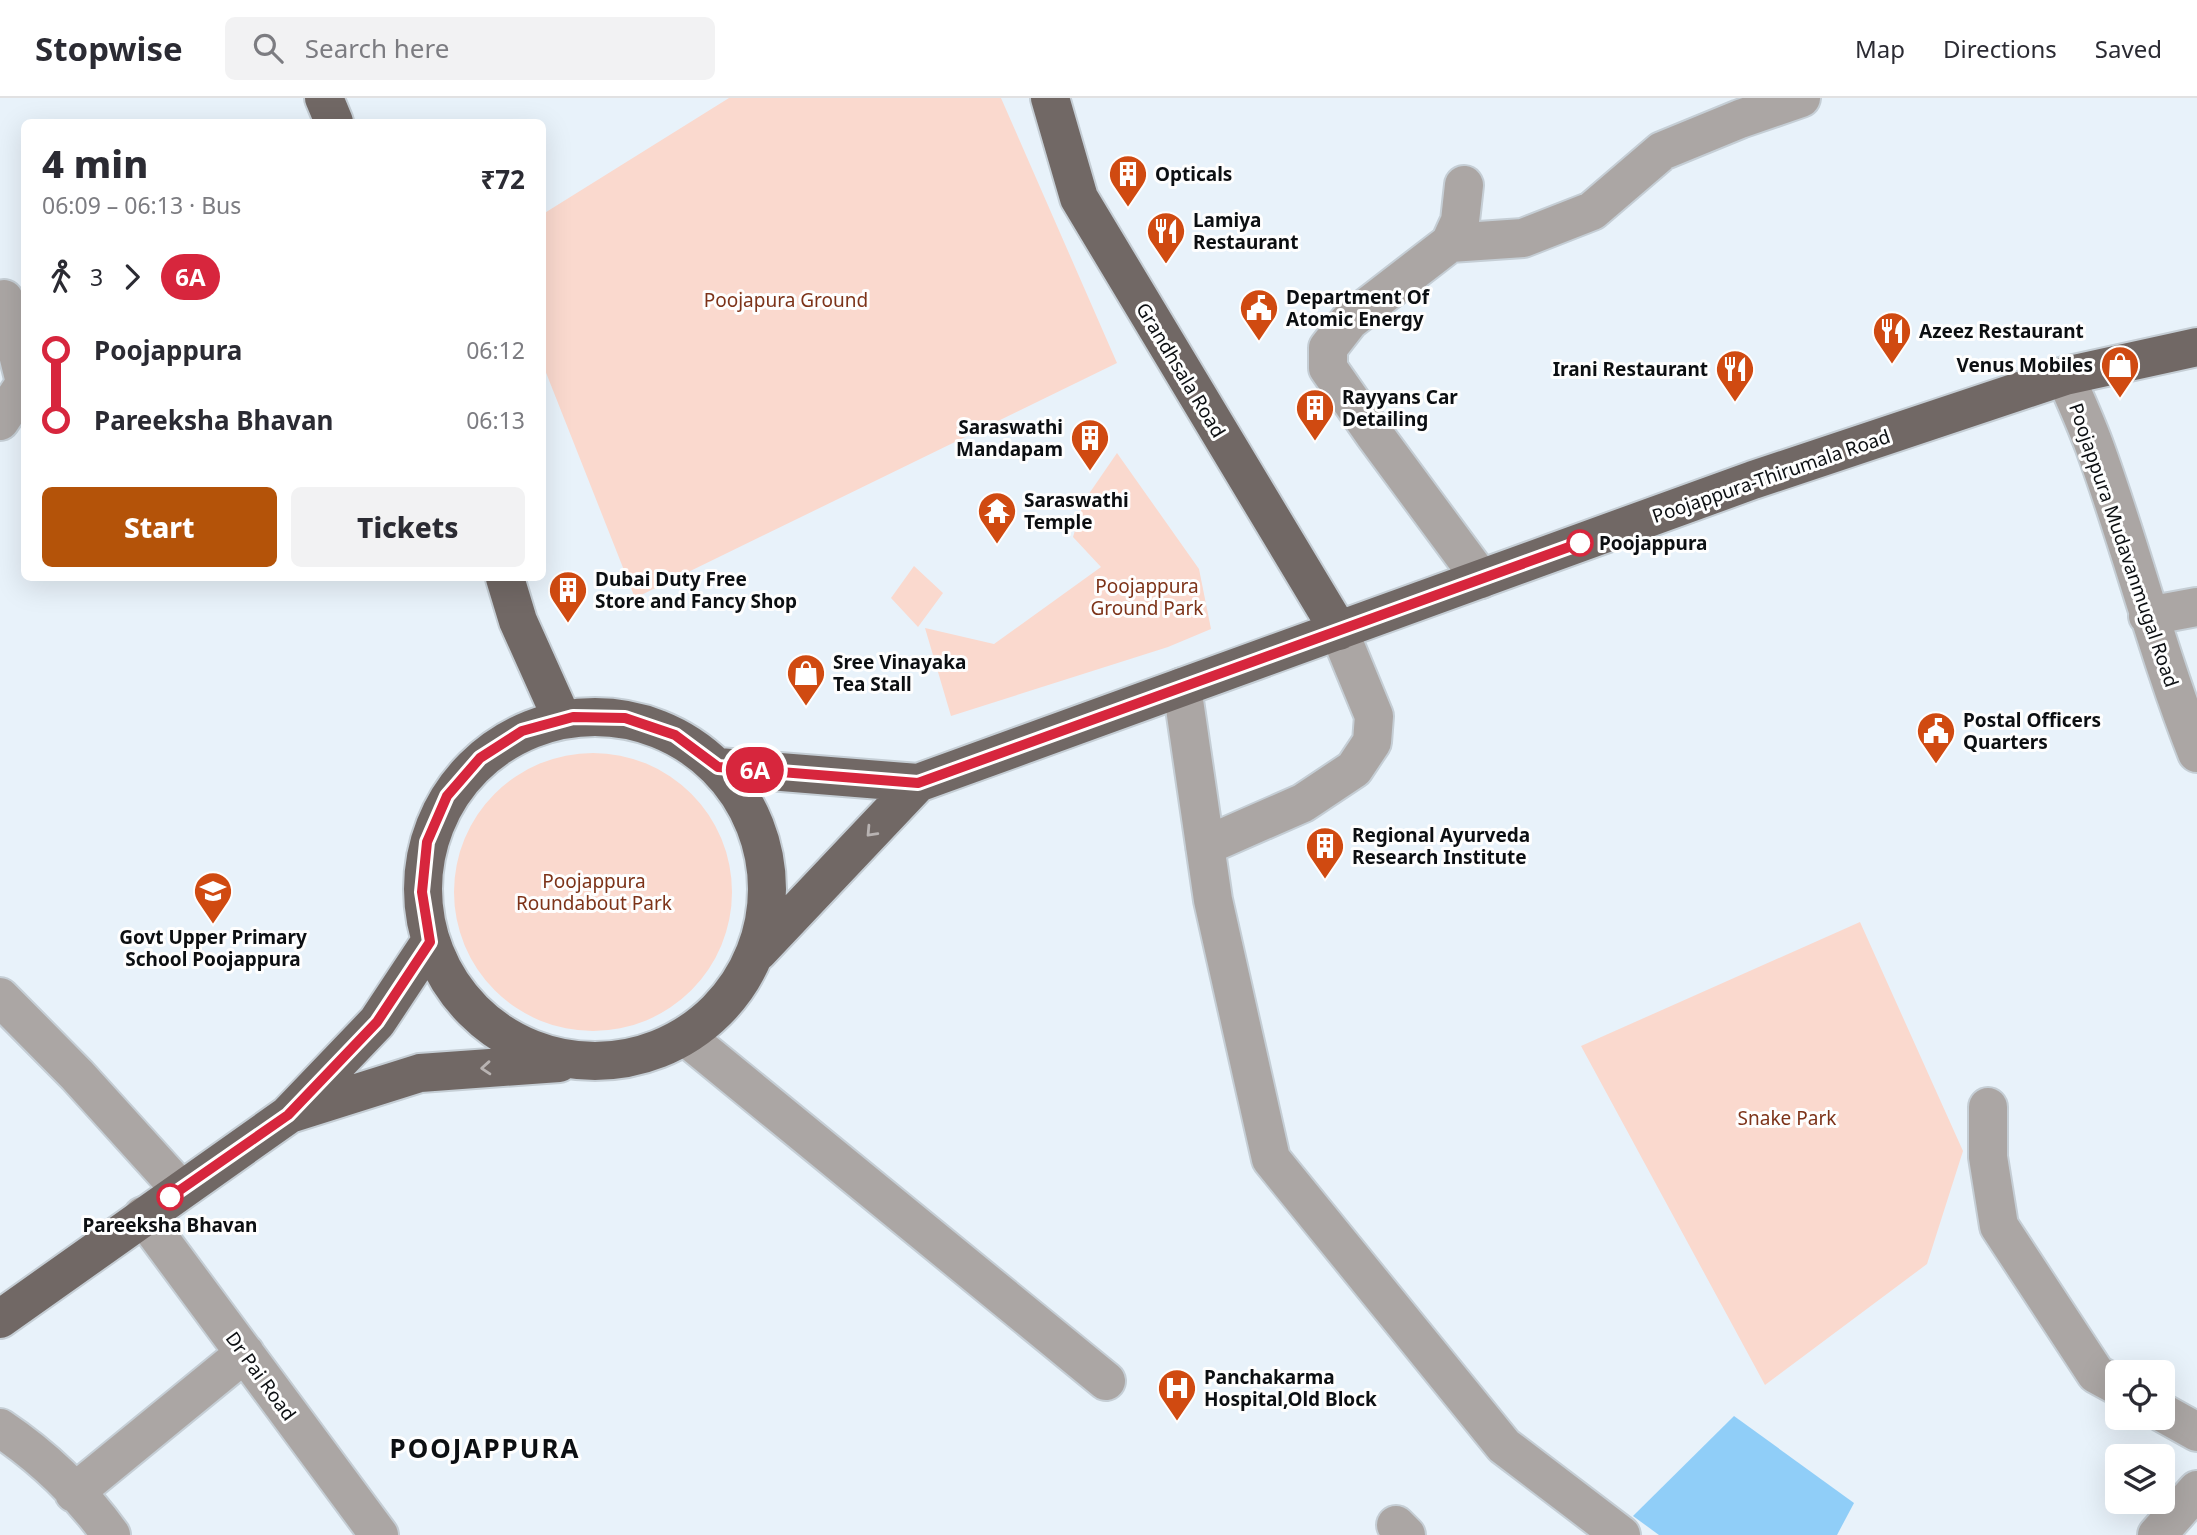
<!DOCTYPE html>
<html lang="en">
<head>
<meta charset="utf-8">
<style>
  :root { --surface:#fff; --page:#f2f2f3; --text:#2b2b33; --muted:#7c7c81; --line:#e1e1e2; --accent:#b45309 }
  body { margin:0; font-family:"Noto Sans",sans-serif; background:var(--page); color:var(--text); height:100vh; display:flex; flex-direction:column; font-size:26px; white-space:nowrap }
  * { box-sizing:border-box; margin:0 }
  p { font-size:23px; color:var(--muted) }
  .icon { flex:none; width:38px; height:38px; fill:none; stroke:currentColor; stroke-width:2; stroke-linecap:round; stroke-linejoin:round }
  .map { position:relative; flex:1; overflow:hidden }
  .drawer { position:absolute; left:21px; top:21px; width:525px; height:462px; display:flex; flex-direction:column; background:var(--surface); border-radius:10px; box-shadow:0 7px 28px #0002 }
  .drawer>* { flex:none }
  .badge { padding:0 14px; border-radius:23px; font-size:24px; line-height:46px }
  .tools { position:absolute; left:2105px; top:1262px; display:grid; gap:14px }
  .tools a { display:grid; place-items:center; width:70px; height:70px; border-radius:10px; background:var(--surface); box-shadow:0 7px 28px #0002; font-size:35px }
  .map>.badge { position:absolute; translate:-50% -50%; box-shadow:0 0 0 4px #fff }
  .legs { display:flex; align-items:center; gap:10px; height:77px; padding:0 21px; font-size:23px }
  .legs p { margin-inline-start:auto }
  .overview { display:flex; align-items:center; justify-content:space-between; height:119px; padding:0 21px }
  h1 { font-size:38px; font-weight:800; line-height:52px }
  .button { display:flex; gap:14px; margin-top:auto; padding:14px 21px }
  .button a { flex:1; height:80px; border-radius:10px; background:var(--accent); color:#fff; font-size:28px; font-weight:800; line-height:80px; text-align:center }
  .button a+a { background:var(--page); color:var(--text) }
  ul { padding:0 21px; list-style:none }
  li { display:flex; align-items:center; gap:24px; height:70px; font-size:26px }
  li i { display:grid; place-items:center; width:10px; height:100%; margin:0 9px; background:currentColor }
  li i::after { content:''; width:18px; height:18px; margin:-9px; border:5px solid; border-radius:50%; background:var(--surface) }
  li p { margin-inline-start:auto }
  li:first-child i { background:linear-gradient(#0000 50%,currentColor 0) }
  li:last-child i { background:linear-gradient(currentColor 50%,#0000 0) }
  header { display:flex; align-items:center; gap:42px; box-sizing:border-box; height:98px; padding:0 35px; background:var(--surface); border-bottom:2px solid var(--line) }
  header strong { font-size:33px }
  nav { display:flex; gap:38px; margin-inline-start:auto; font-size:24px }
  .search { width:490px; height:63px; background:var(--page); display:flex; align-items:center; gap:18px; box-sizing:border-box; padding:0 24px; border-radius:10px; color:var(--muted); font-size:26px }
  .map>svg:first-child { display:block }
  .green { fill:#fad9ce }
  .water { fill:#90cef8 }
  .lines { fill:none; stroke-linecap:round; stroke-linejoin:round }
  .minor-casing { stroke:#c5ced5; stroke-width:42 }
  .major-casing { stroke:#c5ced5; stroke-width:42 }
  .minor { stroke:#aba6a4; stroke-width:38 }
  .major { stroke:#716865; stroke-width:38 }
  .oneway { stroke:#b8b3b2 }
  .line-1-casing { stroke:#fff; stroke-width:16 }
  .line-1 { stroke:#d7263d; stroke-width:10 }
  .stop-1-dot { fill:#fff; stroke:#d7263d; stroke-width:3.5 }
  .labels { text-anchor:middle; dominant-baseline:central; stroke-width:6; stroke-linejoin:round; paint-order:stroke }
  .poi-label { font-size:19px; font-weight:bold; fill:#0c0f12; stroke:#fefefe; text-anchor:start }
  .park-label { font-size:19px; fill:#7d3319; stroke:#fefefe }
  .street-label { font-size:19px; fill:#0c0f12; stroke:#fefefe }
  .stop-label { font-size:19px; font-weight:bold; fill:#0c0f12; stroke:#fefefe; text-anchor:start }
  .district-label { font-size:26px; font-weight:bold; letter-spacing:2px; fill:#0c0f12; stroke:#fefefe }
</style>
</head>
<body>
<header>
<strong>Stopwise</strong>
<div class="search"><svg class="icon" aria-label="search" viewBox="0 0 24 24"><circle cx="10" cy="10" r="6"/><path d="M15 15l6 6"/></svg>Search here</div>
<nav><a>Map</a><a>Directions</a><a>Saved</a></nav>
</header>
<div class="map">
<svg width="2197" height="1437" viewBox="0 0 2197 1437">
  <rect width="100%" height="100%" fill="#e8f2fa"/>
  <!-- green -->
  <path class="green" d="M729,0H1001L1117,265L635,500L543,267V116Z
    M1117,355L1199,471L1211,531L1168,549L951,618L925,530L994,546L1101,469L1073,439L1084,403Z
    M914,468L943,495L918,529L891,500Z
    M454 794a139 139 0 1 1 278 0a139 139 0 1 1-278 0Z
    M1860,824L1963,1053L1927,1166L1765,1287L1581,948Z"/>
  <!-- water -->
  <path class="water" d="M1734,1318L1854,1405L1837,1437H1659L1633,1418Z"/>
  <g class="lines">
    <!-- minor casing -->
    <g class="minor-casing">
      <path id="minor" d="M1464,87L1460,123L1450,145L1349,223L1328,250V270L1374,336L1481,481
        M1450,145L1523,140L1592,113L1662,53L1740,21L1801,0
        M4,201L24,280
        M2065,278C2075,301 2085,323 2094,347C2131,448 2157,554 2197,655
        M0,323L24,287
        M2148,518L2197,509
        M1182,589L1213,802L1271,1061L1504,1348L1621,1437
        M1205,748L1303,705L1354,671L1372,644L1374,618L1339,533
        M0,899L77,977L181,1092
        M686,939L1106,1283
        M1988,1009V1059L1999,1128L2096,1276L2118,1288
        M143,1118L379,1437
        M2163,1315L2197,1334
        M0,1330C42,1358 82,1396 111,1437
        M74,1395L245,1255
        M1396,1427L1406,1437
        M2157,1437L2197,1392"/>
    </g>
    <!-- major casing -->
    <g class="major-casing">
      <path id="major" d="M324,0L334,24
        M1050,0L1079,100L1339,533
        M505,480L518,523L562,621
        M423 791a172 172 0 1 1 344 0a172 172 0 1 1-344 0Z
        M718,669L918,685L1753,382L2065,278L2197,249
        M758,854L918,685
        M293,1015L420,975L559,965
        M0,1221L288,1017L377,924L430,844"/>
    </g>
    <!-- minor -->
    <use href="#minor" class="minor"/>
    <!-- major -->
    <use href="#major" class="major"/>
  </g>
  <!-- one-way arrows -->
  <defs><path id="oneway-chevron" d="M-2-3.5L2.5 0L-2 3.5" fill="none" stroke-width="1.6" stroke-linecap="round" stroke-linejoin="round" transform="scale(1.75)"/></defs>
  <g class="oneway">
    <use href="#oneway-chevron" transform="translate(871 734) rotate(133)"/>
    <use href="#oneway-chevron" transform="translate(486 970) rotate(176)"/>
  </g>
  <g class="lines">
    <!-- line-1 casing -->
    <g class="line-1-casing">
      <path id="line-1" d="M170,1099L288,1017L377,924L430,844L422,794L427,744L447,698L480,660L522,633L573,619L625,620L675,637L718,669L918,685L1580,445"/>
    </g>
    <!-- line-1 -->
    <use href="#line-1" class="line-1"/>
  </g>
  <!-- icons -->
  <defs>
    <g id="building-pin" transform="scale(2.0125)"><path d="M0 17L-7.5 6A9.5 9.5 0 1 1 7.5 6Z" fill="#d04a11" stroke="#fefefe"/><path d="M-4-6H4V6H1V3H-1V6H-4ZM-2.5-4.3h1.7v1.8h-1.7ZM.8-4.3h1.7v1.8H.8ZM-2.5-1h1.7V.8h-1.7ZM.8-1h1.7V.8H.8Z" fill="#fff"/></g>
    <g id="restaurant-pin" transform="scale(2.0125)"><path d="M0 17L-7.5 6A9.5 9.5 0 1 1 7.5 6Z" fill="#d04a11" stroke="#fefefe"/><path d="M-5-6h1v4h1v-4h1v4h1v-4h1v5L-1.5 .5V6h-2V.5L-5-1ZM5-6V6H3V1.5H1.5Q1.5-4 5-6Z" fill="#fff"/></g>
    <g id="civic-pin" transform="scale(2.0125)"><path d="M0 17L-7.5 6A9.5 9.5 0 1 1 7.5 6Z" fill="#d04a11" stroke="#fefefe"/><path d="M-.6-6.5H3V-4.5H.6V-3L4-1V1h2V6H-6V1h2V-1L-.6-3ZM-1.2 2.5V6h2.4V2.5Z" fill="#fff"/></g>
    <g id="shop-pin" transform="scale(2.0125)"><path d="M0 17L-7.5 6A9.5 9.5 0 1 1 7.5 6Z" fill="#d04a11" stroke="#fefefe"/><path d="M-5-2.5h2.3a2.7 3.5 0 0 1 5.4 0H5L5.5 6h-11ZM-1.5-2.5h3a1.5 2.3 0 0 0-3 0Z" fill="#fff"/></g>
    <g id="temple-pin" transform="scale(2.0125)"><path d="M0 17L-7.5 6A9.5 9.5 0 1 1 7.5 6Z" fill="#d04a11" stroke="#fefefe"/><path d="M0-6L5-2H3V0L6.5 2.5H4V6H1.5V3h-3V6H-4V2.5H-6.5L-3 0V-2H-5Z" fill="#fff"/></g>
    <g id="school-pin" transform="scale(2.0125)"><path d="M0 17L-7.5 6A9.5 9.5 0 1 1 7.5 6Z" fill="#d04a11" stroke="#fefefe"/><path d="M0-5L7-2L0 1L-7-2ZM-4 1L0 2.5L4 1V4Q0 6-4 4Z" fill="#fff"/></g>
    <g id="hospital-pin" transform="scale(2.0125)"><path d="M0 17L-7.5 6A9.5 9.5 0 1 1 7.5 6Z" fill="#d04a11" stroke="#fefefe"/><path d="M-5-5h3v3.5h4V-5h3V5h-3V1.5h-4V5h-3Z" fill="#fff"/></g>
  </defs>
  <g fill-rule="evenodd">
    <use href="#building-pin" x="1128" y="76"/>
    <use href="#restaurant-pin" x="1166" y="133"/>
    <use href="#civic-pin" x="1259" y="210"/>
    <use href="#restaurant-pin" x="1892" y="233"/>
    <use href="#shop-pin" x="2120" y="267"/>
    <use href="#restaurant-pin" x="1735" y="271"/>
    <use href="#building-pin" x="1315" y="310"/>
    <use href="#building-pin" x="1090" y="340"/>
    <use href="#temple-pin" x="997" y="413"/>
    <use href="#building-pin" x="568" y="492"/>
    <use href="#shop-pin" x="806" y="575"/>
    <use href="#civic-pin" x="1936" y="633"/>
    <use href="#building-pin" x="1325" y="748"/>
    <use href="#school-pin" x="213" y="793"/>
    <use href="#hospital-pin" x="1177" y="1290"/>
  </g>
  <!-- markers -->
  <g class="stop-1-dot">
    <circle cx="1580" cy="445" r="12"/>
    <circle cx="170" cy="1099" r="12"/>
  </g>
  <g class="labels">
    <!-- poi labels -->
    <g class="poi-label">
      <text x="1155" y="76">Opticals</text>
      <text x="1193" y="122">Lamiya<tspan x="1193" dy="22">Restaurant</tspan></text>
      <text x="1286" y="199">Department Of<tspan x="1286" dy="22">Atomic Energy</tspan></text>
      <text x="1919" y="233">Azeez Restaurant</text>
      <text x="2093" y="267" text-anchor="end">Venus Mobiles</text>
      <text x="1708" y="271" text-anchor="end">Irani Restaurant</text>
      <text x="1342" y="299">Rayyans Car<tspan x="1342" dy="22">Detailing</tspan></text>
      <text x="1063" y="329" text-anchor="end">Saraswathi<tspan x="1063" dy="22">Mandapam</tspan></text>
      <text x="1024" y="402">Saraswathi<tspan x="1024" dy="22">Temple</tspan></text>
      <text x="595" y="481">Dubai Duty Free<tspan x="595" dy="22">Store and Fancy Shop</tspan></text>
      <text x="833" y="564">Sree Vinayaka<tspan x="833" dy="22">Tea Stall</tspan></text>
      <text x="1963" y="622">Postal Officers<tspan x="1963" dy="22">Quarters</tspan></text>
      <text x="1352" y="737">Regional Ayurveda<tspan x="1352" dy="22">Research Institute</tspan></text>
      <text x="213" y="839" text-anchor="middle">Govt Upper Primary<tspan x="213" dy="22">School Poojappura</tspan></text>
      <text x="1204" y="1279">Panchakarma<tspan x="1204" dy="22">Hospital,Old Block</tspan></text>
    </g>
    <!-- park labels -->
    <g class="park-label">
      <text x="786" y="202">Poojapura Ground</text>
      <text x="1147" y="488">Poojappura<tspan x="1147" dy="22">Ground Park</tspan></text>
      <text x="594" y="783">Poojappura<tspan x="594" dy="22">Roundabout Park</tspan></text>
      <text x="1787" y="1020">Snake Park</text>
    </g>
    <!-- street labels -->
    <g class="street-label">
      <text transform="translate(1181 272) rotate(59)">Grandhsala Road</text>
      <text transform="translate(1771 378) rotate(-19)">Poojappura-Thirumala Road</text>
      <text transform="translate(2124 447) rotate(71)">Poojappura Mudavanmugal Road</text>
      <text transform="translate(261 1278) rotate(54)">Dr Pai Road</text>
    </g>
    <!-- stop labels -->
    <g class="stop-label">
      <text x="1599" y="445">Poojappura</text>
      <text x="170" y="1127" text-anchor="middle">Pareeksha Bhavan</text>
    </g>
    <!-- district labels -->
    <g class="district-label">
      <text x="485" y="1350">POOJAPPURA</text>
    </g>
  </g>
</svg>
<div class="tools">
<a><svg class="icon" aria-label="locate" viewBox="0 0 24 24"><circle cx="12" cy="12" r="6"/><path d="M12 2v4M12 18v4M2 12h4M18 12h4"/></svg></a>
<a><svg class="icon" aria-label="layers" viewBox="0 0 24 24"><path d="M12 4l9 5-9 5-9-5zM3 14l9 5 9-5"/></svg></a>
</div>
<b class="badge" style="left:755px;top:672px;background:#d7263d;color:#fff">6A</b>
<section class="drawer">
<div class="overview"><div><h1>4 min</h1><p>06:09 – 06:13 · Bus</p></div><b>₹72</b></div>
<div class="legs"><svg class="icon" aria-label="walk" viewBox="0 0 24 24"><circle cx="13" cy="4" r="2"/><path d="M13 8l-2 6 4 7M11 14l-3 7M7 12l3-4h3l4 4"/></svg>3<svg class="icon" aria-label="forward" viewBox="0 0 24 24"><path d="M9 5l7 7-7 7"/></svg><b class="badge" style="background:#d7263d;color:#fff">6A</b></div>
<ul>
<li><i style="color:#d7263d"></i><b>Poojappura</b><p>06:12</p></li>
<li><i style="color:#d7263d"></i><b>Pareeksha Bhavan</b><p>06:13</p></li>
</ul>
<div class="button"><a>Start</a><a>Tickets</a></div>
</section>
</div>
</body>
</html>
